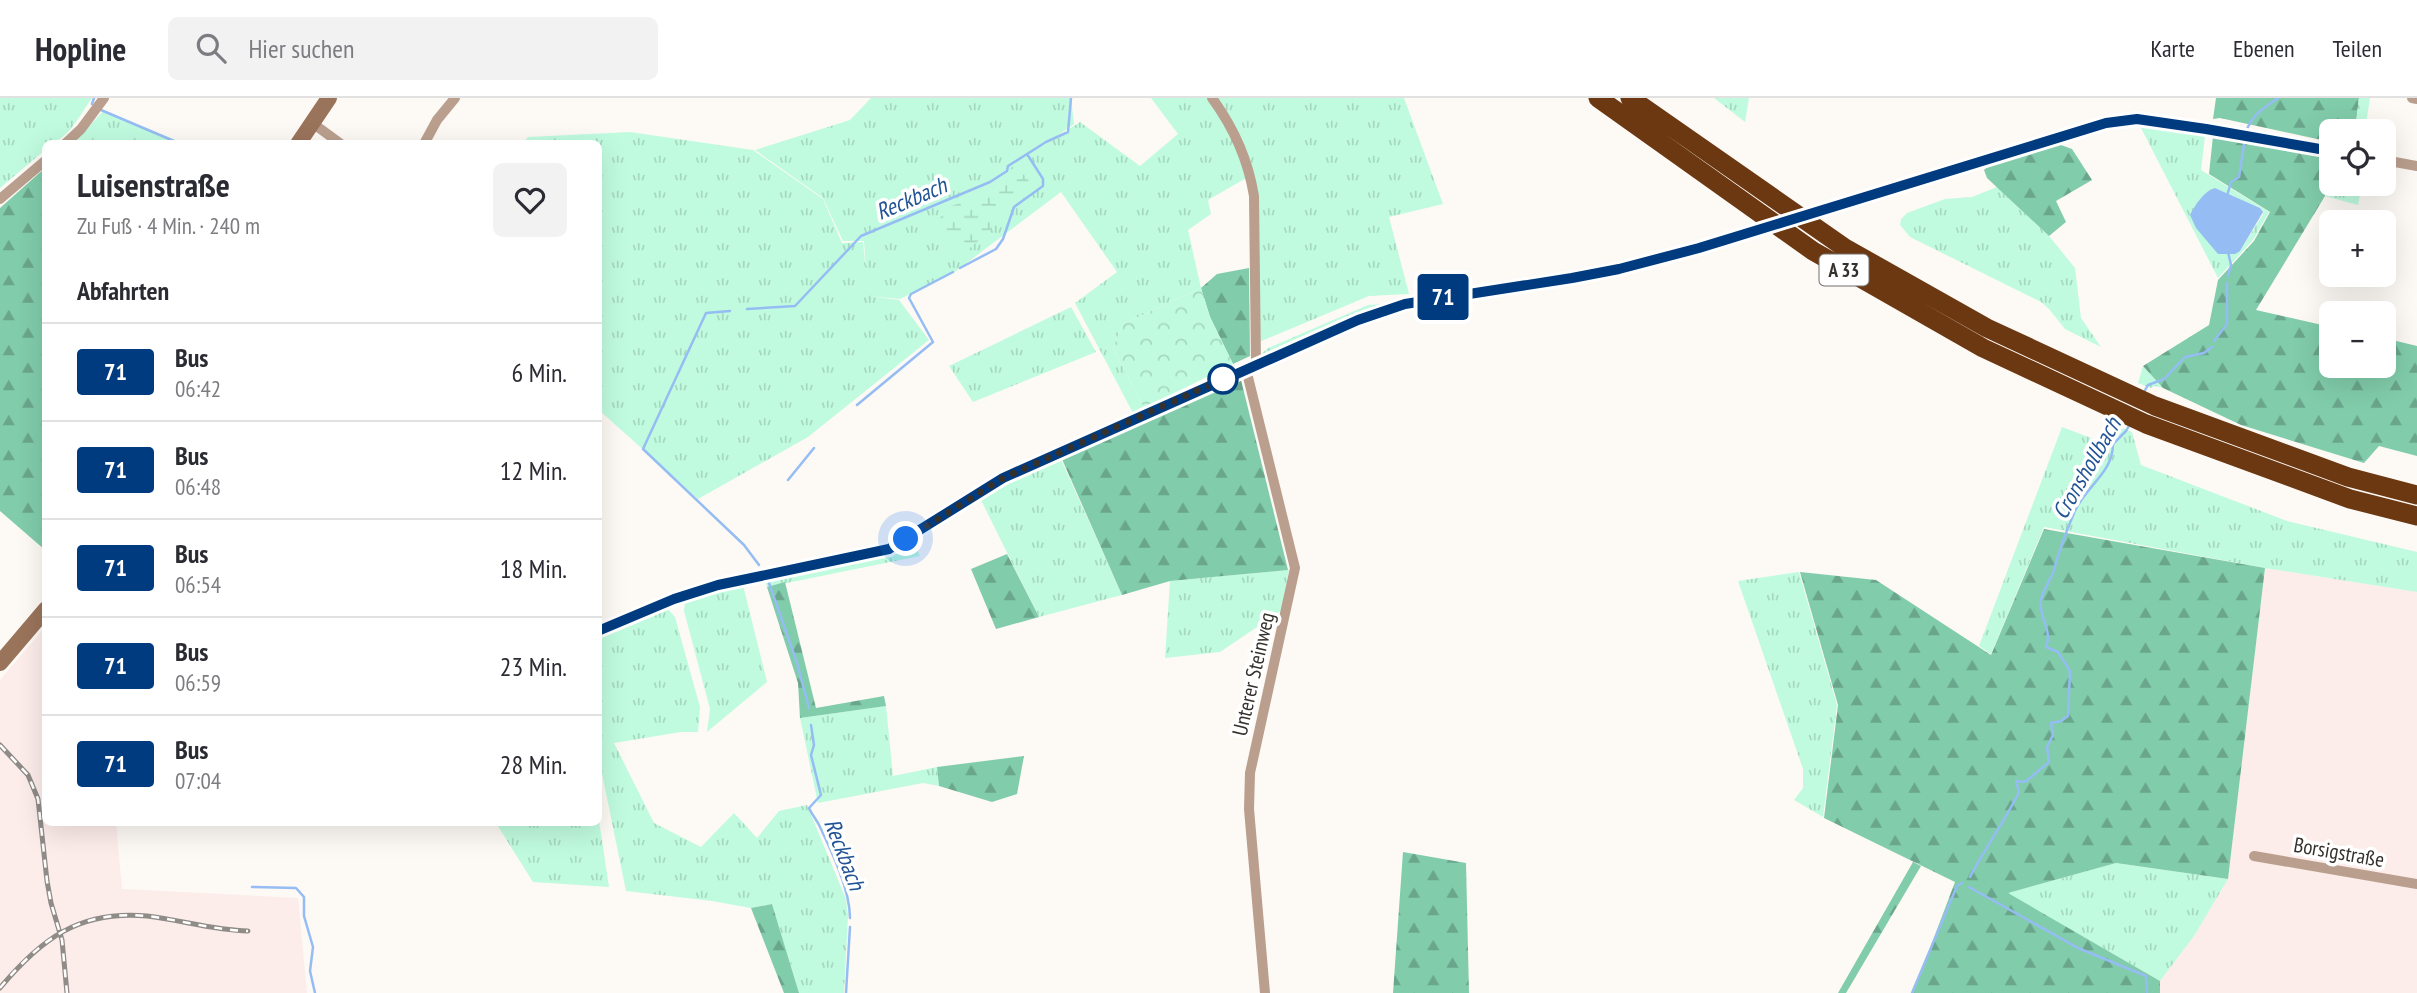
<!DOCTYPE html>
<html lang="de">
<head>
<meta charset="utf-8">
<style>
  :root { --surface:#fff; --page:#f2f2f3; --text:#2b2b33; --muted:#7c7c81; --line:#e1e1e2 }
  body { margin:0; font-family:"PT Sans Narrow",sans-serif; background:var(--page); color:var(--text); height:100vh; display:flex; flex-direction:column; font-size:26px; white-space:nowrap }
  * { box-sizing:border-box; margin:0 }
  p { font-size:23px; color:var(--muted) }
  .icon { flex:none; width:38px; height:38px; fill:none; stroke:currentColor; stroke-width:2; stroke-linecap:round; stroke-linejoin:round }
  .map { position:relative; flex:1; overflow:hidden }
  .details { position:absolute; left:42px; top:42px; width:560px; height:686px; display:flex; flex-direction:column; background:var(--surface); border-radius:10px; box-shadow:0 7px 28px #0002 }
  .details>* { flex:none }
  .badge { padding:0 14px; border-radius:5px; font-size:24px; line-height:46px }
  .fabs { position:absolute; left:2319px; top:21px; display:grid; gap:14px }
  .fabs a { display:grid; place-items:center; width:77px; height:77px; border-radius:10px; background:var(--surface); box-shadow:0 7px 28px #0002; font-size:35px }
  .you { position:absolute; width:35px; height:35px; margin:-18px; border:5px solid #fff; border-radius:50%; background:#1a73e8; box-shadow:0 0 0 10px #1a73e833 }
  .map>.badge { position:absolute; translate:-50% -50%; box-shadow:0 0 0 4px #fff }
  h2 { padding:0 35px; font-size:26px; line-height:63px }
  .round { display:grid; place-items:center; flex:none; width:74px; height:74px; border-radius:10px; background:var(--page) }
  .summary { display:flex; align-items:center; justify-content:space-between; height:119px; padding:0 35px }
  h1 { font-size:33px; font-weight:700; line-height:52px }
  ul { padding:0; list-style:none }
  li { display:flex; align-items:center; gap:21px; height:98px; padding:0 35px; border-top:2px solid var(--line) }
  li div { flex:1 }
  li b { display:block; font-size:26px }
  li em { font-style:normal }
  li .badge { min-width:77px; font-weight:700; text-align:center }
  header { display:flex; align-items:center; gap:42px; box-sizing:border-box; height:98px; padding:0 35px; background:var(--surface); border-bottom:2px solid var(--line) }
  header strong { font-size:33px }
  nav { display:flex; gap:38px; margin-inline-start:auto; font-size:24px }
  .search { width:490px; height:63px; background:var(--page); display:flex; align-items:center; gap:18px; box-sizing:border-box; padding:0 24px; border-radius:10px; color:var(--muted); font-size:26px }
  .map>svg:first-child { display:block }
  .industrial { fill:#fcecea }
  .grass { fill:url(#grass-tufts); fill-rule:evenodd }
  .forest { fill:url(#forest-firs) }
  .wetland { fill:url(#wetland-marsh) }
  .park { fill:url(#park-crowns) }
  .water { fill:#95bdf3 }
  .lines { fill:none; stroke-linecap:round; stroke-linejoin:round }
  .stream { stroke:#95bdf3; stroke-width:2.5 }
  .street { stroke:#ba9f8e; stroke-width:10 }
  .secondary { stroke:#9a735b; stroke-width:16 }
  .highway { stroke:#6c3812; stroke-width:19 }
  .rail-casing { stroke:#8f8b87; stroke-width:5 }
  .rail { stroke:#fff; stroke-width:2.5; stroke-dasharray:8; stroke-linecap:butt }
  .line-casing { stroke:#fff; stroke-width:16 }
  .line { stroke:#003b80; stroke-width:10 }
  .walk { stroke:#35312d; stroke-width:7; stroke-dasharray:0 12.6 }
  .stop-dot { fill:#fff; stroke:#003b80; stroke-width:3.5 }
  .labels { text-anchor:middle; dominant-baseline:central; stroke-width:7; stroke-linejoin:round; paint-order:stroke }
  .shield { fill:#fff; stroke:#726f6c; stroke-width:2 }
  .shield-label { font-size:19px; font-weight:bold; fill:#35312d }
  .street-label { font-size:21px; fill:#35312d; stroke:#fff }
  .water-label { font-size:23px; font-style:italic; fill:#225495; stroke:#fff }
</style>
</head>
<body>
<header>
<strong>Hopline</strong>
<div class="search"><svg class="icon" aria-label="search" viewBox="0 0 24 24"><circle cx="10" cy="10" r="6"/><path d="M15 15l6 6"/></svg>Hier suchen</div>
<nav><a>Karte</a><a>Ebenen</a><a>Teilen</a></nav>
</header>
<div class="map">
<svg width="2417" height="895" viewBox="0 0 2417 895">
  <defs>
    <pattern id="grass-tufts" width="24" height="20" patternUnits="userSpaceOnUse" patternTransform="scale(1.75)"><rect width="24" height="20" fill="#c0fbdf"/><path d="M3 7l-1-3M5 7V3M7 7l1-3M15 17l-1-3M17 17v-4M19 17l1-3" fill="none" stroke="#a6d8c0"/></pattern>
    <pattern id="forest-firs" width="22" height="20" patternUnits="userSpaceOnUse" patternTransform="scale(1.75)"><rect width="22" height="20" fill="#81ccab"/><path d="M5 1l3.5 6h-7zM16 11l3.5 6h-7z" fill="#6aa68c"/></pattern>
    <pattern id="wetland-marsh" width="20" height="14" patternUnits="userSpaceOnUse" patternTransform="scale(1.75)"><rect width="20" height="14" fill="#c0fbdf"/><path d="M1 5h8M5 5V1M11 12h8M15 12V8" fill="none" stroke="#a6d8c0"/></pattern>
    <pattern id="park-crowns" width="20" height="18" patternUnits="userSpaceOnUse" patternTransform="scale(1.75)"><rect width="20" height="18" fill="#c0fbdf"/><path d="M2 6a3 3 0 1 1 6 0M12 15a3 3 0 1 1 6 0" fill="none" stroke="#a6d8c0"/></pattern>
  </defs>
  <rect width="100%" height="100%" fill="#fdf9f5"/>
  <!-- industrial -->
  <path class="industrial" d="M2265,470L2417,494V895H2160V883L2194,838L2228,781Z
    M45,529L46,724L116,725L122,791L298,800L307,895H0V582Z"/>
  <!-- grass -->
  <path class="grass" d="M0,0H92C81,15 66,46 46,46L45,52L0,90Z
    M871,0H1071L1074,26L1041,49L1080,24L1140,68L1178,36L1151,0H1208L1226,25L1248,79L1208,102L1211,116L1188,132L1201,190L1123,226L1113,250L1144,310L1133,315L1075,205L1117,174L1061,94L952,176L900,201L868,198L899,202L929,242L808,339L698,401L599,312L598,46H522L528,39L630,34L753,52L823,101L842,145L863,144L866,174L864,143H843L823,100L755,52L850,22Z
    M1217,0H1404L1443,106L1389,119L1409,196L1369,198L1259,244L1257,102Z
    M1714,0H1749L1745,24Z
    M103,13L182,45H74Z
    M2139,26L2205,38L2201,72L2269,114L2253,142L2218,180ZM2215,90L2260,110L2263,116L2240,153Z
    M2324,59L2331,60V86H2362L2358,107L2325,98Z
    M1997,89L2049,138L2075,170L2081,220L2101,249L2065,231L2049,211L2041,204L1910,139L1900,127L1901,121L1907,115L1945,101L1972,99Z
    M1395,205L1261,260L1260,257L1268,250L1368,207Z
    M1071,209L1096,254L973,304L949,268Z
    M2143,268L2163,290L2155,288L2151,290L2138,285Z
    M2118,328L2132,334L2141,367L2287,423L2417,454V494L2265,470L2044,429L1991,556L1979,548L2062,329L2099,343L2115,333Z
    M1059,357L1122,497L1039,519L980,400L1003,384Z
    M913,443L920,458L767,489L765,481L891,456Z
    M1289,472L1281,513L1220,554L1165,560L1170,483Z
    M1799,474L1837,607L1823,719L1794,702L1803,690V671L1738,483Z
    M743,487L767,584L707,634L710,611L684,513L685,504Z
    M667,510L675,519L700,609L698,634H681L614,645L654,725L701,749L734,715L757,740L779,713L807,707L846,801L848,819L844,895H799L772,806L751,810L712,803L626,793L599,661L598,538Z
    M886,608L893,678L937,669L939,688L923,685L818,705L800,620Z
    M599,722L609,789L533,784L496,725L598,724Z
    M2116,765L2228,781L2194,838L2160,883L2007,795Z"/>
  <!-- forest -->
  <path class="forest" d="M2216,0H2359L2355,33H2331V44L2220,20L2213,21Z
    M2213,38L2324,59L2325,98L2256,212L2331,229V268H2384V240L2417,248V358L2379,348L2364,365L2241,327L2163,290L2143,268L2209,227L2218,182L2254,143L2270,114L2209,76Z
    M2058,46L2072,51L2092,82L2056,103L2066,124L2049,138L1987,80L1984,72L1990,66Z
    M45,70V452L0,413V110Z
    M1249,170L1250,258L1233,266L1210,219L1201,190L1217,176Z
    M1241,282L1288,472L1170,483L1122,497L1061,359Z
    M2044,431L2265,470L2228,781L2116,765L2008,795L2160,883V895H1913L1955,784L1824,720L1838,607L1800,474L1876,482L1991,557Z
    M1007,456L1039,519L996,531L971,471Z
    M785,484L816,610L884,598L886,608L800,620L798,585L767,489Z
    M1024,658L1017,696L992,704L939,688L937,669Z
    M1403,754L1466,765L1469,895H1393Z
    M1913,764L1921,768L1846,895H1838Z
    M772,806L799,895H784L751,810Z"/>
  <!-- wetland -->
  <path class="wetland" d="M1012,68L1028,80L1031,97L990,117L991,132L966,153L940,141L937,123L951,108L983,98L1002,84Z"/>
  <!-- park -->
  <path class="park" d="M2359,0H2370L2365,33H2355Z
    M1201,190L1210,219L1233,266L1144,310L1113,250L1123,226Z"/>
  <!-- water -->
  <path class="water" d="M2215,90L2260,110L2263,114L2240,153L2235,156H2218L2196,130L2190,117C2195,107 2204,93 2215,90Z"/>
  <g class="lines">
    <!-- stream -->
    <path class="stream" d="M92,6L94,0
      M101,12L181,46
      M2246,34C2252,16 2264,10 2278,0
      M2227,98L2231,84L2239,79L2245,40
      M960,170L996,151L1003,141L1014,109L1043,88V81L1027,56
      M2228,178L2231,167L2228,154
      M747,211L795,208L861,138L990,84L1007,73L1008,68L1046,44L1068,34L1071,0
      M730,213L706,215L643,351L744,447L759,467
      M2214,243L2227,226V185
      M2144,294L2148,287L2164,281L2185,259L2204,255L2212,249
      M857,307L933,244L909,200L911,196L953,174
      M788,382L814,350
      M769,485L797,565L809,610
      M811,627L814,647L811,657L821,697L809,710C812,717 817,722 820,729C832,754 850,792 850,820
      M1970,779C1985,750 2005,723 2019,694L2016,683L2025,684L2049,664L2047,649L2053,637L2051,625L2061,623L2068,618L2070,573L2058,554L2046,549C2053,531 2038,520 2041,502C2043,491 2051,482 2054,472C2059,453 2066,434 2074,415C2084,389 2113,376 2113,346L2126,333L2130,326
      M252,789L296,790L304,799V818L313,849L310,873L315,895
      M1969,789L2078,850L2146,878L2147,895
      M846,895L850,829
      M1912,895L1957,788L1962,785"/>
    <!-- street -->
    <path class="street" d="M1212,0C1234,30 1248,61 1254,98L1256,266
      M2412,0L2417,1
      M311,24L341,46
      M65,46L81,31L104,0
      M424,46L437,22L455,0
      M2384,62L2417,68
      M0,101L46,62
      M1799,119L2071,35L2106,25L2137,21L2206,31L2331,53
      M1246,271L1295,470L1250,675L1249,711L1265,895
      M598,533L674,501L718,487L889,451L1003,380L1372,216L1405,206L1620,171L1699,150L1777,126
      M2254,758L2417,786"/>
    <!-- secondary -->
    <path class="secondary" d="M298,46L329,0
      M0,565L46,511"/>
    <!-- highway -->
    <path class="highway" d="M1598,0L1813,153L1983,250L2146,326L2350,401L2417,418
      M1630,0L1845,150L1987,230L2155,308L2348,379L2417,397"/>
    <!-- rail casing -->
    <g class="rail-casing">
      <path id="rail" d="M0,647L28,677L38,701L47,783L51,805L62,842L67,895
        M0,890C41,841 79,812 147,818C181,822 213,832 248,833"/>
    </g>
    <!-- rail -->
    <use href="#rail" class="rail"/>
  </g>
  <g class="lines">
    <!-- line casing -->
    <g class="line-casing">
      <path id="line" d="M598,533L674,501L718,487L889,451L1003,380L1358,222L1405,206L1572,180L1619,171L1699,150L2106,25L2137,21L2206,31L2331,53"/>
    </g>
    <!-- line -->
    <use href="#line" class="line"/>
    <!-- walk -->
    <path class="walk" d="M906,441L1003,380L1223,281"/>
  </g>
  <!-- markers -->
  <circle class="stop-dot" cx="1223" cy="281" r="14"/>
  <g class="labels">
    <!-- shield labels -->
    <rect class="shield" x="1819.5" y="156.5" width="49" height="31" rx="5"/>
    <g class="shield-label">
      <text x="1844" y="172">A 33</text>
    </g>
    <!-- street labels -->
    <g class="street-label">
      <text transform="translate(1253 576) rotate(-77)">Unterer Steinweg</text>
      <text transform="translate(2339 754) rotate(10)">Borsigstraße</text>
    </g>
    <!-- water labels -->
    <g class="water-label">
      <text transform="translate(911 100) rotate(-23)">Reckbach</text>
      <text transform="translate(2086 370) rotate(-60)">Cronshollbach</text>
      <text transform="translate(845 756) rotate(69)">Reckbach</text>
    </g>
  </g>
</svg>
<div class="fabs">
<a><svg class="icon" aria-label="locate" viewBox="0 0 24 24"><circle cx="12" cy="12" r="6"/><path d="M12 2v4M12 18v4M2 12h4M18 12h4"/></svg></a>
<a>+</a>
<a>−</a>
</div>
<div class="you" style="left:906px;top:441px"></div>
<b class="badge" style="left:1443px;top:199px;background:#003b80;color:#fff">71</b>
<section class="details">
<div class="summary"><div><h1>Luisenstraße</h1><p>Zu Fuß · 4 Min. · 240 m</p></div><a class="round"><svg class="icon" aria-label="heart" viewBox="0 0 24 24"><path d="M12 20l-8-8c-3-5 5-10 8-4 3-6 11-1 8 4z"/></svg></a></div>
<h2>Abfahrten</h2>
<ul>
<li><span class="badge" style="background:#003b80;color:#fff">71</span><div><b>Bus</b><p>06:42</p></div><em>6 Min.</em></li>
<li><span class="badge" style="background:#003b80;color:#fff">71</span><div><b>Bus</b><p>06:48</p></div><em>12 Min.</em></li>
<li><span class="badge" style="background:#003b80;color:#fff">71</span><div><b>Bus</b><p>06:54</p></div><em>18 Min.</em></li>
<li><span class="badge" style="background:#003b80;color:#fff">71</span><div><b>Bus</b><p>06:59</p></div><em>23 Min.</em></li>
<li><span class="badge" style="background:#003b80;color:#fff">71</span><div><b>Bus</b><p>07:04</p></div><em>28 Min.</em></li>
</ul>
</section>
</div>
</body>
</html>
